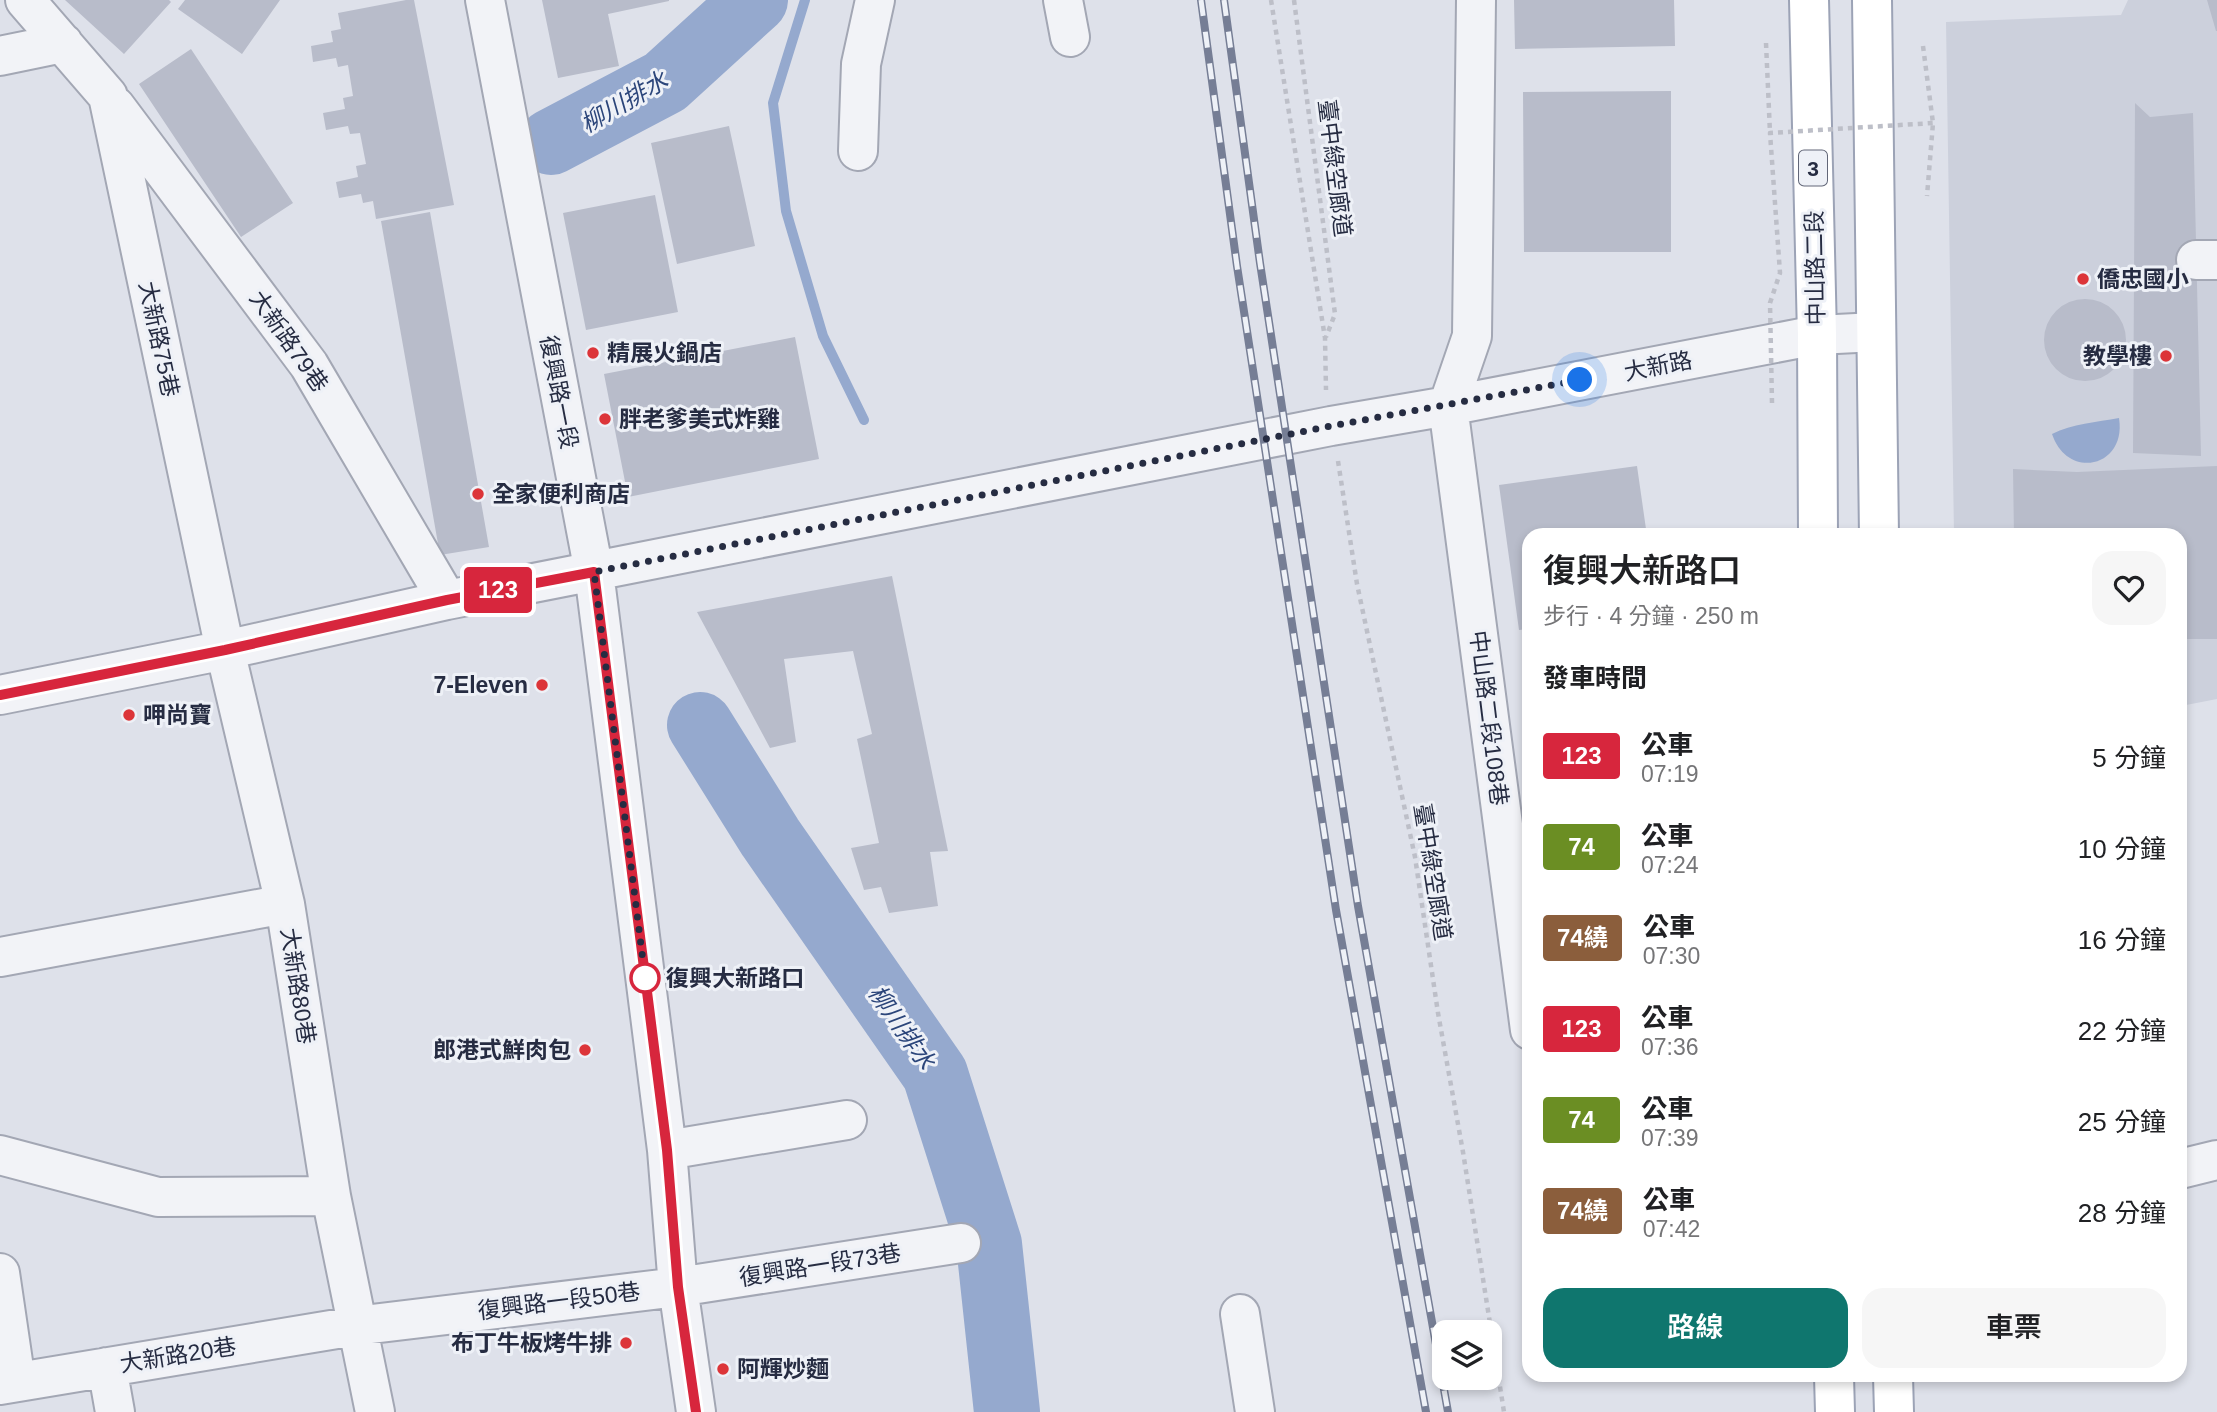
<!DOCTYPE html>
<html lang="zh-TW">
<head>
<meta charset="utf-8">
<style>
  :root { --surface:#fff; --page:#f6f6f6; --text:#202124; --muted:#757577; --accent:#0f766e }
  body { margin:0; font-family:Arial,"Noto Sans TC",sans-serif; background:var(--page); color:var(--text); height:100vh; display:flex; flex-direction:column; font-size:26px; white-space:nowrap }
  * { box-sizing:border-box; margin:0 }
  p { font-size:23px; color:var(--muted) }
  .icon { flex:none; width:38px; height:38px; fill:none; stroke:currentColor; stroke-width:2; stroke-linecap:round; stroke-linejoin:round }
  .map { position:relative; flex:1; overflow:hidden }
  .details { position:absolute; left:1522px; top:528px; width:665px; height:854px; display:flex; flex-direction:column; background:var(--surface); border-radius:21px; box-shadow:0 4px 10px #0003 }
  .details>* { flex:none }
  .badge { padding:0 14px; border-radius:5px; font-size:24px; line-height:46px }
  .controls { position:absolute; left:1432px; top:1320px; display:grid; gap:14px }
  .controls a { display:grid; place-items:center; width:70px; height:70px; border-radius:14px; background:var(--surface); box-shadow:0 4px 10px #0003; font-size:35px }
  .you { position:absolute; width:35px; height:35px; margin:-18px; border:5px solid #fff; border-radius:50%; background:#1a73e8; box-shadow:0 0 0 10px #1a73e833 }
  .map>.badge { position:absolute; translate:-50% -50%; box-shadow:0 0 0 4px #fff }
  h2 { padding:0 21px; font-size:26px; line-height:63px }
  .round { display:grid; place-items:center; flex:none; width:74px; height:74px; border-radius:21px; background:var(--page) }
  .summary { display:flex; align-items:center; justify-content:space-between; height:119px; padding:0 21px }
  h1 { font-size:33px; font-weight:600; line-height:52px }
  .cta { display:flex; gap:14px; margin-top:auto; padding:14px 21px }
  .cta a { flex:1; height:80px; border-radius:21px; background:var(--accent); color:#fff; font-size:28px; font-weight:600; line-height:80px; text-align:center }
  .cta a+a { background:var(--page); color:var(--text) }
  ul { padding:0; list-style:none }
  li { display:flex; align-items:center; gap:21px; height:91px; padding:0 21px }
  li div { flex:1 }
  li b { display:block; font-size:26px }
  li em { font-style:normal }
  li .badge { min-width:77px; font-weight:700; text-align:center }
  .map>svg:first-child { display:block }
  .built { fill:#ccd0dc }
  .water { fill:#95a9ce }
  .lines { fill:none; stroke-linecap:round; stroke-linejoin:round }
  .stream { stroke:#95a9ce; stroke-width:10 }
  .river { stroke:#95a9ce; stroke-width:66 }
  .building { fill:#b8bcca }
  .minor-casing { stroke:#a3a7b4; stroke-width:42 }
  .major-casing { stroke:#9ca3b6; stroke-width:42 }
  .path { stroke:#bdbfc8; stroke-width:4.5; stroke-dasharray:5 5; stroke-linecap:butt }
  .minor { stroke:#f2f3f7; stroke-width:38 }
  .major { stroke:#fff; stroke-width:38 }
  .rail-casing { stroke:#767e95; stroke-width:8 }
  .rail { stroke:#eef1f7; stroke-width:5; stroke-dasharray:16; stroke-linecap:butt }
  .path-bridge { stroke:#bdbfc8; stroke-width:4.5; stroke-dasharray:5 5; stroke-linecap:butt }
  .line-casing { stroke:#fff; stroke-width:16 }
  .line { stroke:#d7263d; stroke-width:10 }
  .walk { stroke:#262c42; stroke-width:7; stroke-dasharray:0 12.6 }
  .poi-dot { fill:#dc3539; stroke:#eef1f7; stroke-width:2.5 }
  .stop-dot { fill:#fff; stroke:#d7263d; stroke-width:3.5 }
  .labels { text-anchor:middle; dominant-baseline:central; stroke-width:6; stroke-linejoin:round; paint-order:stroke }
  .shield { fill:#eef1f7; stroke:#626778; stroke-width:2 }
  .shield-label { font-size:21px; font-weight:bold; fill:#262c42 }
  .street-label { font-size:23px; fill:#262c42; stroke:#eef1f7 }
  .poi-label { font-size:23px; font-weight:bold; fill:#262c42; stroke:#eef1f7; text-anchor:start }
  .stop-label { font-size:23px; font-weight:bold; fill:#262c42; stroke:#eef1f7; text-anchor:start }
  .water-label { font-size:24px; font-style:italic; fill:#2b457a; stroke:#eef1f7 }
</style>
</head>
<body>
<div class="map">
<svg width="2217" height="1412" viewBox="0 0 2217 1412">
  <rect width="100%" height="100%" fill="#dee1ea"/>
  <!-- built -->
  <path class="built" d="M2128,0H2217V699L2181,706L2180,536L1954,535L1946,22L2121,15Z"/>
  <!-- water -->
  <path class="water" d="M2119,418C2127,467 2068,481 2052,434C2072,424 2097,422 2119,418Z"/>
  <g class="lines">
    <!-- stream -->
    <path class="stream" d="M805,0L773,103L786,211L823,336L864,420"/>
    <!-- river -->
    <path class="river" d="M551,142L665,82L755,0
      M700,725L770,837L935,1074L989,1244L1007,1412"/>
  </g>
  <!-- building -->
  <path class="building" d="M65,0H169L171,2L124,54Z
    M185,0H280L242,54L178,9Z
    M406,0H414L454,205L376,219L373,201L363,203L361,194L339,198L336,182L358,177L356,166L366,164L360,133L350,134L348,126L326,130L323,113L345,109L343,98L353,96L348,65L338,67L336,58L313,62L311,46L333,42L331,31L341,29L338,13Z
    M542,0H669V1L608,14L619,66L558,78Z
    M1514,0H1674L1675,46L1515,49Z
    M2207,0H2217V31H2216Z
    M191,49L293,203L241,237L139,84Z
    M1671,91V252H1524L1523,92Z
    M2135,103L2150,117L2193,113L2201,456L2133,453Z
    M729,126L755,246L677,264L651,143Z
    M655,195L678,312L586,330L563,213Z
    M430,212L489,547L440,555L381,221Z
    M2044 340a41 41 0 1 1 82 0a41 41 0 1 1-82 0Z
    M795,337L819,459L628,497L604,374Z
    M1637,466L1647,536H1530V629L1519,630L1499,485Z
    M2217,466V639H2180V536H2014L2013,469L2077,472Z
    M892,576L948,851L930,852L938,906L889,913L881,887L864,890L851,848L879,843L857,739L872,734L853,651L784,659L796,742L770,748L697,612Z"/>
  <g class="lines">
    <!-- minor casing -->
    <g class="minor-casing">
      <path id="minor" d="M25,0L108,96L225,650L285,904L331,1196L375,1412
        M485,0L594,572L667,1150L678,1287L696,1412
        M1063,0L1070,37
        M1476,0L1472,336L1448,406L1530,1030
        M0,56L63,43
        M115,106L309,365L447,600
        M858,151L861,64L875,0
        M2196,260H2217
        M0,695L225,650L447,600L1331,426L1448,406L1817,335L1876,332
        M0,957L285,904
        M667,1150L847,1120
        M0,1155L158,1197L331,1196
        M2180,1169L2217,1160
        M0,1273L16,1382
        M1240,1314L1255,1412
        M107,1367L115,1412
        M0,1385L355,1326L678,1287L961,1243"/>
    </g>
    <!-- major casing -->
    <g class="major-casing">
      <path id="major" d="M1809,0L1817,335L1818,536
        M1872,0L1879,536
        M1834,1376L1835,1412
        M1893,1376L1894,1412"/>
    </g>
    <!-- path -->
    <path class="path" d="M1271,0L1325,338L1326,390
      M1294,0L1335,314L1326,337
      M1766,43L1770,133
      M1923,46L1933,123L1927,196
      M1338,461L1357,584L1415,857L1438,1013L1463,1152L1504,1412"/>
    <!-- minor -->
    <use href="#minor" class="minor"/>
    <!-- major -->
    <use href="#major" class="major"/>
    <!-- rail casing -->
    <g class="rail-casing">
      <path id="rail" d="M1201,0L1237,266L1336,910L1426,1412
        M1224,0L1260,263L1358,906L1448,1412"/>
    </g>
    <!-- rail -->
    <use href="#rail" class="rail"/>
    <!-- path-bridge -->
    <path class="path-bridge" d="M1772,403L1770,303L1780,273L1770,133L1933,123"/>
  </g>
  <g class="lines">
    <!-- line casing -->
    <g class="line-casing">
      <path id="line" d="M0,695L225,650L447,600L594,572L667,1150L678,1287L696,1412"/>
    </g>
    <!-- line -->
    <use href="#line" class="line"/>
    <!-- walk -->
    <path class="walk" d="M645,978L646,985L594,572L1331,426L1580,380"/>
  </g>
  <!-- markers -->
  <g class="poi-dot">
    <circle cx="2083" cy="279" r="7"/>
    <circle cx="593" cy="353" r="7"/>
    <circle cx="2166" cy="356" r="7"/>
    <circle cx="605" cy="419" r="7"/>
    <circle cx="478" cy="494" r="7"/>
    <circle cx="542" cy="685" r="7"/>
    <circle cx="129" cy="715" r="7"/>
    <circle cx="585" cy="1050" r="7"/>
    <circle cx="626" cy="1343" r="7"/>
    <circle cx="723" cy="1369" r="7"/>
  </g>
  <circle class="stop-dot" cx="645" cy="978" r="14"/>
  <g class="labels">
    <!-- shield labels -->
    <rect class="shield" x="1799" y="150.5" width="28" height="35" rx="5"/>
    <g class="shield-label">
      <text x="1813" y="168">3</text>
    </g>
    <!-- street labels -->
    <g class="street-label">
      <text transform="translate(1335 168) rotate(83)">臺中綠空廊道</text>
      <text transform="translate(1815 268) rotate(-91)">中山路二段</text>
      <text transform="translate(159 339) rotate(78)">大新路75巷</text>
      <text transform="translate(289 341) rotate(55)">大新路79巷</text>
      <text transform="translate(1658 366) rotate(-11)">大新路</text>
      <text transform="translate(559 392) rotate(79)">復興路一段</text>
      <text transform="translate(1489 718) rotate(83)">中山路二段108巷</text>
      <text transform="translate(1433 872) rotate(81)">臺中綠空廊道</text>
      <text transform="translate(298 986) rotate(81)">大新路80巷</text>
      <text transform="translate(820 1265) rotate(-9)">復興路一段73巷</text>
      <text transform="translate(559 1301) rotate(-7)">復興路一段50巷</text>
      <text transform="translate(178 1355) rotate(-9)">大新路20巷</text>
    </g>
    <!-- poi labels -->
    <g class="poi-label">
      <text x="2097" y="279">僑忠國小</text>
      <text x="607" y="353">精展火鍋店</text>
      <text x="2152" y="356" text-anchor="end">教學樓</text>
      <text x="619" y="419">胖老爹美式炸雞</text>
      <text x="492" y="494">全家便利商店</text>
      <text x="528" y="685" text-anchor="end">7-Eleven</text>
      <text x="143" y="715">呷尚寶</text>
      <text x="571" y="1050" text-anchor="end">郎港式鮮肉包</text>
      <text x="612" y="1343" text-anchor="end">布丁牛板烤牛排</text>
      <text x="737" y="1369">阿輝炒麵</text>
    </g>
    <!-- stop labels -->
    <g class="stop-label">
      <text x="666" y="978">復興大新路口</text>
    </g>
    <!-- water labels -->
    <g class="water-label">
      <text transform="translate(624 102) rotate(-30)">柳川排水</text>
      <text transform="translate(902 1027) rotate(55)">柳川排水</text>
    </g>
  </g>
</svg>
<div class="controls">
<a><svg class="icon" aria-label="layers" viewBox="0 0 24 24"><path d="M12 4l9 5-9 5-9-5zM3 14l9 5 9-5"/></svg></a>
</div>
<div class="you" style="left:1580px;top:380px"></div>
<b class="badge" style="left:498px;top:590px;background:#d7263d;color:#fff">123</b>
<section class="details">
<div class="summary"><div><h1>復興大新路口</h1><p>步行 · 4 分鐘 · 250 m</p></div><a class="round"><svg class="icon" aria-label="heart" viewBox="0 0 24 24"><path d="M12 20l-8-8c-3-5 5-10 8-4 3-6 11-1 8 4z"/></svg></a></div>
<h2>發車時間</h2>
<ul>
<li><span class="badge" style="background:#d7263d;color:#fff">123</span><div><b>公車</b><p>07:19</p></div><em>5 分鐘</em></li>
<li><span class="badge" style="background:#6b8e23;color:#fff">74</span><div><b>公車</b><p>07:24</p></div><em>10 分鐘</em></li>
<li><span class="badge" style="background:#8b5e3c;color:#fff">74繞</span><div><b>公車</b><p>07:30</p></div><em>16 分鐘</em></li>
<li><span class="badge" style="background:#d7263d;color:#fff">123</span><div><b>公車</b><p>07:36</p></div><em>22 分鐘</em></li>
<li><span class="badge" style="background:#6b8e23;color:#fff">74</span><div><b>公車</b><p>07:39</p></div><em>25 分鐘</em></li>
<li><span class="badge" style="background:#8b5e3c;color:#fff">74繞</span><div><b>公車</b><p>07:42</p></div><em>28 分鐘</em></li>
</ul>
<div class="cta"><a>路線</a><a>車票</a></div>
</section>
</div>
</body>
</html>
